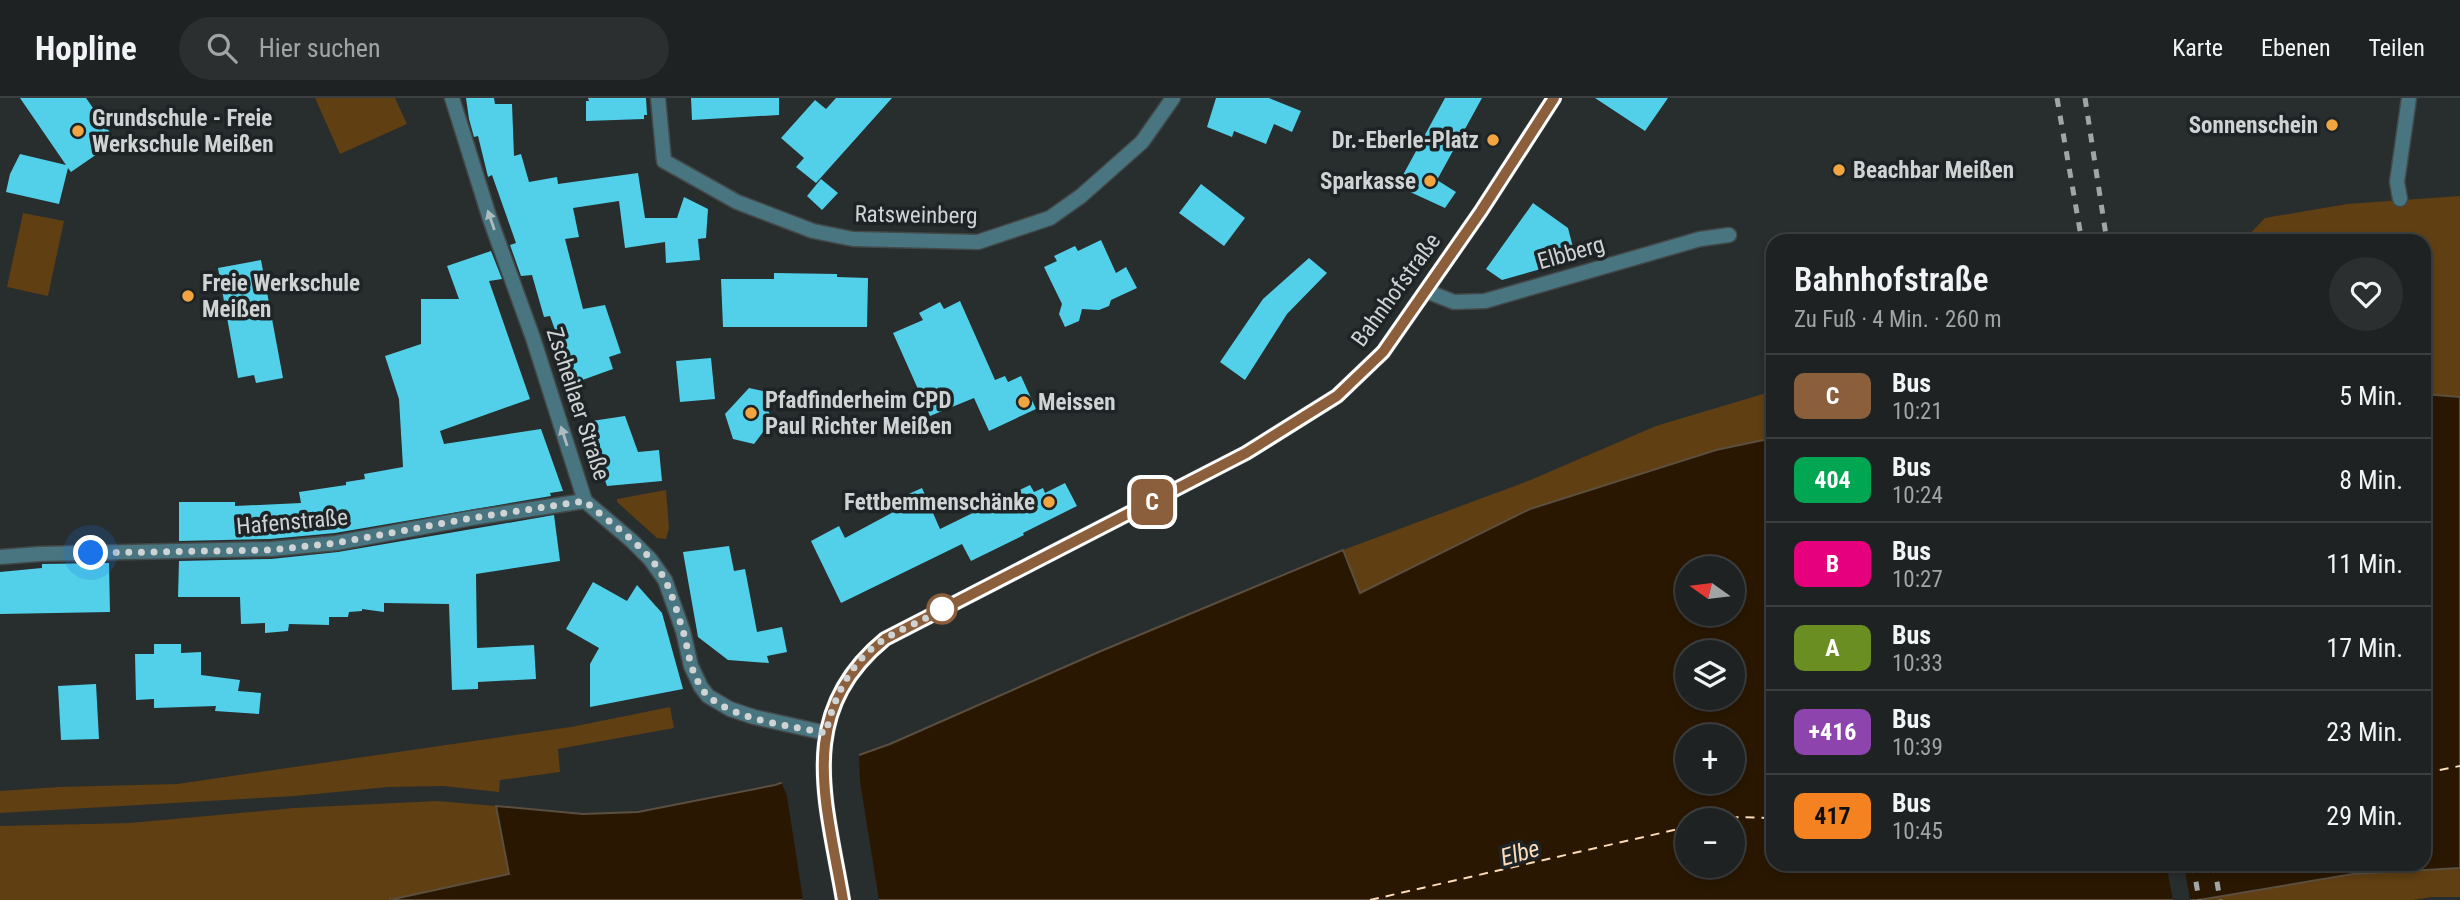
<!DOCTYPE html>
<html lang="de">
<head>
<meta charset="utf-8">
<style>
  :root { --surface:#1e2222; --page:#2b2f2f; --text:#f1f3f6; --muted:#a1a4a5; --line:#3c3f40 }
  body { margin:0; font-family:"Roboto Condensed",sans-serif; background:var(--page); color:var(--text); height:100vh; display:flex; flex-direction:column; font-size:26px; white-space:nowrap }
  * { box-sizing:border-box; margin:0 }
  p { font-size:23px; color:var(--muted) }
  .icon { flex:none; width:38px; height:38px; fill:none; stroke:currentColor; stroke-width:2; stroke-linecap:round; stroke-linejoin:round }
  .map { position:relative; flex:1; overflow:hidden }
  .drawer { position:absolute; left:1766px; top:136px; width:665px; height:637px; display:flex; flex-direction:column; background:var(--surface); border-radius:21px; box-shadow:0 4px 10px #0003,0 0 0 2px var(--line) }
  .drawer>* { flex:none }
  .badge { padding:0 14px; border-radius:10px; font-size:24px; line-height:46px }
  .needle { width:46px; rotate:284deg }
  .controls { position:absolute; left:1675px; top:458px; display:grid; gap:14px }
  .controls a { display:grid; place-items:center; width:70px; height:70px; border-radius:50%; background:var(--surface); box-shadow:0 4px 10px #0003,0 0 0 2px var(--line); font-size:35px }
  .you { position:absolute; width:35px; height:35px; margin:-18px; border:5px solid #fff; border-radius:50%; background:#1a73e8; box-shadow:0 0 0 10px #1a73e833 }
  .map>.badge { position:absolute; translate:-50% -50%; box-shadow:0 0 0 4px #fff }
  .round { display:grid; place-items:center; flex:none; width:74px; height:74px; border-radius:37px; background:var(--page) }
  .summary { display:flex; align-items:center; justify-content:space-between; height:119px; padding:0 28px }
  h1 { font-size:33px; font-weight:600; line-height:52px }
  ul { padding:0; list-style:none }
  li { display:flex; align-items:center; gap:21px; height:84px; padding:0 28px; border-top:2px solid var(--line) }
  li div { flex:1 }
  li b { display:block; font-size:26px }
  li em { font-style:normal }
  li .badge { min-width:77px; font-weight:700; text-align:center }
  header { display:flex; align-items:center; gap:42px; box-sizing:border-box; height:98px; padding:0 35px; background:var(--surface); border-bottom:2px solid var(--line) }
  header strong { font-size:33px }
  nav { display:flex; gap:38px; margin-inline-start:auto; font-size:24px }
  .search { width:490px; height:63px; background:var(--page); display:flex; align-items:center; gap:18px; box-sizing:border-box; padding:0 24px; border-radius:38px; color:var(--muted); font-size:26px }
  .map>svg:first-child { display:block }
  .green { fill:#603f12 }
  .water { fill:#291701; stroke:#5b4f40; stroke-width:2; fill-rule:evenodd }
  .pier { fill:#282d2e }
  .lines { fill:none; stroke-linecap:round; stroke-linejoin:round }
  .ferry { stroke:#fbdbb8; stroke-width:2; stroke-dasharray:9 7; stroke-linecap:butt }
  .building { fill:#52d0e9 }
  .street-casing { stroke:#434849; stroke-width:17 }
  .secondary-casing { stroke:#434849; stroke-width:17 }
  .street { stroke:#48757f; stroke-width:14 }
  .secondary { stroke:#539eae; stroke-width:14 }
  .rail { stroke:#a2a5a6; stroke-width:5; stroke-dasharray:9 9; stroke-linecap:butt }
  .oneway { fill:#aebcbf }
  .line-casing { stroke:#fff; stroke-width:16 }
  .line { stroke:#8b5e3c; stroke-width:10 }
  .walk { stroke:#d0d3d4; stroke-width:7; stroke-dasharray:0 12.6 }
  .poi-dot { fill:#f1a540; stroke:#1e2325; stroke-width:2.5 }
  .stop-dot { fill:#fff; stroke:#8b5e3c; stroke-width:3.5 }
  .labels { text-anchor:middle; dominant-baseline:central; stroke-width:7; stroke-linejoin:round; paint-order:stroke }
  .poi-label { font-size:23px; font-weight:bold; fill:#d0d3d4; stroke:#1e2325; text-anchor:start }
  .street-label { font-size:23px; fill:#d0d3d4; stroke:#1e2325 }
  .water-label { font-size:24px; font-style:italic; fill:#fbdbb8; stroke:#1e2325 }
</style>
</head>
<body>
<header>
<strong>Hopline</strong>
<div class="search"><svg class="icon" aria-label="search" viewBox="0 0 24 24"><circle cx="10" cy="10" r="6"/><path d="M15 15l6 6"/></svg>Hier suchen</div>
<nav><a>Karte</a><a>Ebenen</a><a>Teilen</a></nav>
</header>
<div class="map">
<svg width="2460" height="802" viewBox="0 0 2460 802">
  <rect width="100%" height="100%" fill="#282d2e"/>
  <!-- green -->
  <path class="green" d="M315,0H395L407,26L340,56Z
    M2460,98V299L2424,296V144H2242L2265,120L2347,106Z
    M23,115L64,123L48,198L7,189Z
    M1773,293V340L1716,352L1530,411L1359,495L1343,452L1528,383L1656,328Z
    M666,392L669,430L666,441L657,440L617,404V401Z
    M670,609L674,630L558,651L560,674L500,682L499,694L443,688L388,689L295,698L0,715V693L59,689L177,686L571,629Z
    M437,703L496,708L510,776L389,802H0V728L130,725L294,710Z
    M2460,770V799H2432L2413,802H2199L2353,776Z"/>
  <!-- water -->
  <path class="water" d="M2424,296L2460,299V770L2353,776L2199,802H389L509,776L496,708L583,716L638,714L775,687L890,646L1101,553L1343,452L1360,495L1530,411L1716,352L1773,340V766H2424ZM1687,471H1732V516H1687ZM1687,555H1732V600H1687ZM1687,639H1732V684H1687ZM1687,723H1732V768H1687Z"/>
  <!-- pier -->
  <path class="pier" d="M859,653L860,683L879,802H803L787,698L780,681Z
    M2166,767H2184L2190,802H2173Z"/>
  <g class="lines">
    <!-- ferry -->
    <path class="ferry" d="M2424,675L2460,668
      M1714,723L1730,719L1773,720
      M1370,802L1687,729"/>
  </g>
  <!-- building -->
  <path class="building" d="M20,0H86L116,43L71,74L68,70L59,106L6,94L10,76L20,56L66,67Z
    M466,0H494L495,6H512L514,58L521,56L529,84L557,79L558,86L638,75L645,120H677L684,99L708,111L706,140L698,141L700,162L666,165L665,144L625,150L619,103L573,110L579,139L565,141L583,211L605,207L621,255L609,259L613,271L574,285L550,218L544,219L532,177L521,178L510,147L516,145L492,77L488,79L478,38L474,39L469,21Z
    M588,0H646L647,17H644V21L586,23V3H589Z
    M691,0H779V17L692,22Z
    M836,0H892L816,85L796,69L804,60L781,40L815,2L826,11Z
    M1216,0H1269L1301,13L1292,34L1274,26L1266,46L1234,33L1232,39L1207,29Z
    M1445,0H1482L1437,82L1456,94L1445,110L1397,88Z
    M1595,0H1668L1645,33Z
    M821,81L838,95L822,112L807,98Z
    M1201,86L1245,120L1224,148L1179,115Z
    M1533,105L1568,130L1576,161L1502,182L1486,171Z
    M1101,142L1116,175L1126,169L1137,190L1111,202L1109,208L1099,212L1082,211L1079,223L1065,229L1059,216L1062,206L1044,169L1057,163L1054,158L1075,148L1078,153Z
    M491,153L502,181L489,183L530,301L440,333L444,346L541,331L563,393L550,395L551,398L335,435L270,441L179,443V404H235V408L301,405L299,394L346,387V384L365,381L364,376L403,369L399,301L385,258L421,246V201H459L447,168Z
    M1309,160L1327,175L1287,216L1245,282L1220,264L1263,201Z
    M261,162L283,280L256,285L254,277L238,280L218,170Z
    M774,175L837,176V179L868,180L867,229H723L721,181H774Z
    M960,203L995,282L1005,278L1008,284L1021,278L1036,311L989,333L974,300L930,318L893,235L923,222L919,215L940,204L944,211Z
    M711,260L715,301L680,304L676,263Z
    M749,290L786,298L767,309L772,322L754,346L733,341L725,316Z
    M625,318L638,354L659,352L662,383L607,388L585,324Z
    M1065,385L1077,408L1023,435L1024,437L971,463L962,446L841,505L811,443L839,428L845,440L899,411L895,402L922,390L940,431L1030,387L1034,394L1043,390L1045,395Z
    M554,417L560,463L476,476L477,550L534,547L536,581L478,584V591L452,592L449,506L384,505V514L362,511V513L349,514L348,519H329V527L289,526L288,533L265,535V525L241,526L240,499H178L179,463L271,461L338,454Z
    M729,448L734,473L745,471L757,534L782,529L787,554L767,558L769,565L728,562L698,539L683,454Z
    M109,465L110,514L0,516V474L42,470V466Z
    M593,484L627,503L637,487L662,515L683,591L590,609V566L599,550L566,531Z
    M154,546H181V555L201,554V577L240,582L238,593L261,595L259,616L215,613L216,608L154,610V601L136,602L135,556H154Z
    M96,586L99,641L61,642L58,588Z"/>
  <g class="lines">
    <!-- street casing -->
    <g class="street-casing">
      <path id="street" d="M452,0L490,121L533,240L585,403L632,443L650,461L665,482L683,533L691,568L701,589L708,598L730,611L754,619L826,635
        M658,0L664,63L737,104L813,133L853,141L978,144L1050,120L1081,98L1142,44L1173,0
        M2400,101L2397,84L2409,0
        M1426,193L1454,204L1485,203L1700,141L1729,137
        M0,459L39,456L271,451L336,445L472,420L585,403"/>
    </g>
    <!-- secondary casing -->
    <g class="secondary-casing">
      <path id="secondary" d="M843,802C826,702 795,615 885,541L1246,355L1337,298L1383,254L1481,113L1554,0"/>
    </g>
    <!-- street -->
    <use href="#street" class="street"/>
    <!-- secondary -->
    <use href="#secondary" class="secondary"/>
    <!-- rail -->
    <path class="rail" d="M2057,0L2082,144
      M2085,0L2107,144
      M2193,766L2199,802
      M2214,766L2220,802"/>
  </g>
  <!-- one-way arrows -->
  <defs><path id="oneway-solid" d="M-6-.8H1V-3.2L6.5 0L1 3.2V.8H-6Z" transform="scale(1.75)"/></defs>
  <g class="oneway">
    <use href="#oneway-solid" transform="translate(491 122) rotate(-109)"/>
    <use href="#oneway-solid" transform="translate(564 338) rotate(-108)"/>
  </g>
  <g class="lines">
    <!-- line casing -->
    <g class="line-casing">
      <path id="line" d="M843,802C826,702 795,615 885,541L1246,355L1337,298L1383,254L1481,113L1554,0"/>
    </g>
    <!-- line -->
    <use href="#line" class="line"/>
    <!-- walk -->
    <path class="walk" d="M91,455L271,452L336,445L472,420L585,403C612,427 648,449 665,482C673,498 678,517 683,533C687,545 688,558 692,570C696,579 700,591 708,598C735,622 791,628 826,635C834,597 853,559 888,539C905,529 925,522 942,511"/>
  </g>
  <!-- markers -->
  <g class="poi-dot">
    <circle cx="2332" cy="27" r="7"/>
    <circle cx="78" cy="33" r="7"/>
    <circle cx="1493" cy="42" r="7"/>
    <circle cx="1839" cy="72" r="7"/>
    <circle cx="1430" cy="83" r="7"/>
    <circle cx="188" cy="198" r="7"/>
    <circle cx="1024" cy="304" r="7"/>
    <circle cx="751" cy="315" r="7"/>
    <circle cx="1049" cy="404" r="7"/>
  </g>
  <circle class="stop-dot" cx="942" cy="511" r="14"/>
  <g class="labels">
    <!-- poi labels -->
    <g class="poi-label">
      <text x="92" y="20">Grundschule - Freie<tspan x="92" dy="26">Werkschule Meißen</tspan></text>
      <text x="2318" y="27" text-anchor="end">Sonnenschein</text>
      <text x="1479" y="42" text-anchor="end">Dr.-Eberle-Platz</text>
      <text x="1853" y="72">Beachbar Meißen</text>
      <text x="1416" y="83" text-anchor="end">Sparkasse</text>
      <text x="202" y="185">Freie Werkschule<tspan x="202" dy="26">Meißen</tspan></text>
      <text x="765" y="302">Pfadfinderheim CPD<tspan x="765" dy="26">Paul Richter Meißen</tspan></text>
      <text x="1038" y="304">Meissen</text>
      <text x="1035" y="404" text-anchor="end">Fettbemmenschänke</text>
    </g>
    <!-- street labels -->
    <g class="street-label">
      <text transform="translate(916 117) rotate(1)">Ratsweinberg</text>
      <text transform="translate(1571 155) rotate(-16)">Elbberg</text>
      <text transform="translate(1396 192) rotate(-54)">Bahnhofstraße</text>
      <text transform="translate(578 306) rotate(72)">Zscheilaer Straße</text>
      <text transform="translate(292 424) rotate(-5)">Hafenstraße</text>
    </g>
    <!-- water labels -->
    <g class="water-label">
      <text transform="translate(1520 755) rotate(-16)">Elbe</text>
    </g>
  </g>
</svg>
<div class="controls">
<a><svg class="needle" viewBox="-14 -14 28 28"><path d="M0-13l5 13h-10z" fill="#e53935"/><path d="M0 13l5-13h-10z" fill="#a1a4a5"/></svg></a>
<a><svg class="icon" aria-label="layers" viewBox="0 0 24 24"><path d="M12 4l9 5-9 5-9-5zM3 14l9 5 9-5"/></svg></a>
<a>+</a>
<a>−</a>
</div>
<div class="you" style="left:91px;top:455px"></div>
<b class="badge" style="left:1152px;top:404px;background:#8b5e3c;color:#fff">C</b>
<section class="drawer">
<div class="summary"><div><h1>Bahnhofstraße</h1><p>Zu Fuß · 4 Min. · 260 m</p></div><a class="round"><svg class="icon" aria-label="heart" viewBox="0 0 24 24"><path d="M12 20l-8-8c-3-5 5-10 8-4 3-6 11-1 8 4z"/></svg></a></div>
<ul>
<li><span class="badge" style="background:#8b5e3c;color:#fff">C</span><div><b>Bus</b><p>10:21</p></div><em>5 Min.</em></li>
<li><span class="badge" style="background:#00a651;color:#fff">404</span><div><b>Bus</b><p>10:24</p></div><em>8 Min.</em></li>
<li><span class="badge" style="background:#e6007e;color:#fff">B</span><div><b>Bus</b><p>10:27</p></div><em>11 Min.</em></li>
<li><span class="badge" style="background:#6b8e23;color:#fff">A</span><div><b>Bus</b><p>10:33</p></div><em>17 Min.</em></li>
<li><span class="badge" style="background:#8e44ad;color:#fff">+416</span><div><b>Bus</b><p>10:39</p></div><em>23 Min.</em></li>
<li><span class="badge" style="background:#f58220;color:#111">417</span><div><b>Bus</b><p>10:45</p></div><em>29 Min.</em></li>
</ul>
</section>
</div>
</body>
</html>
